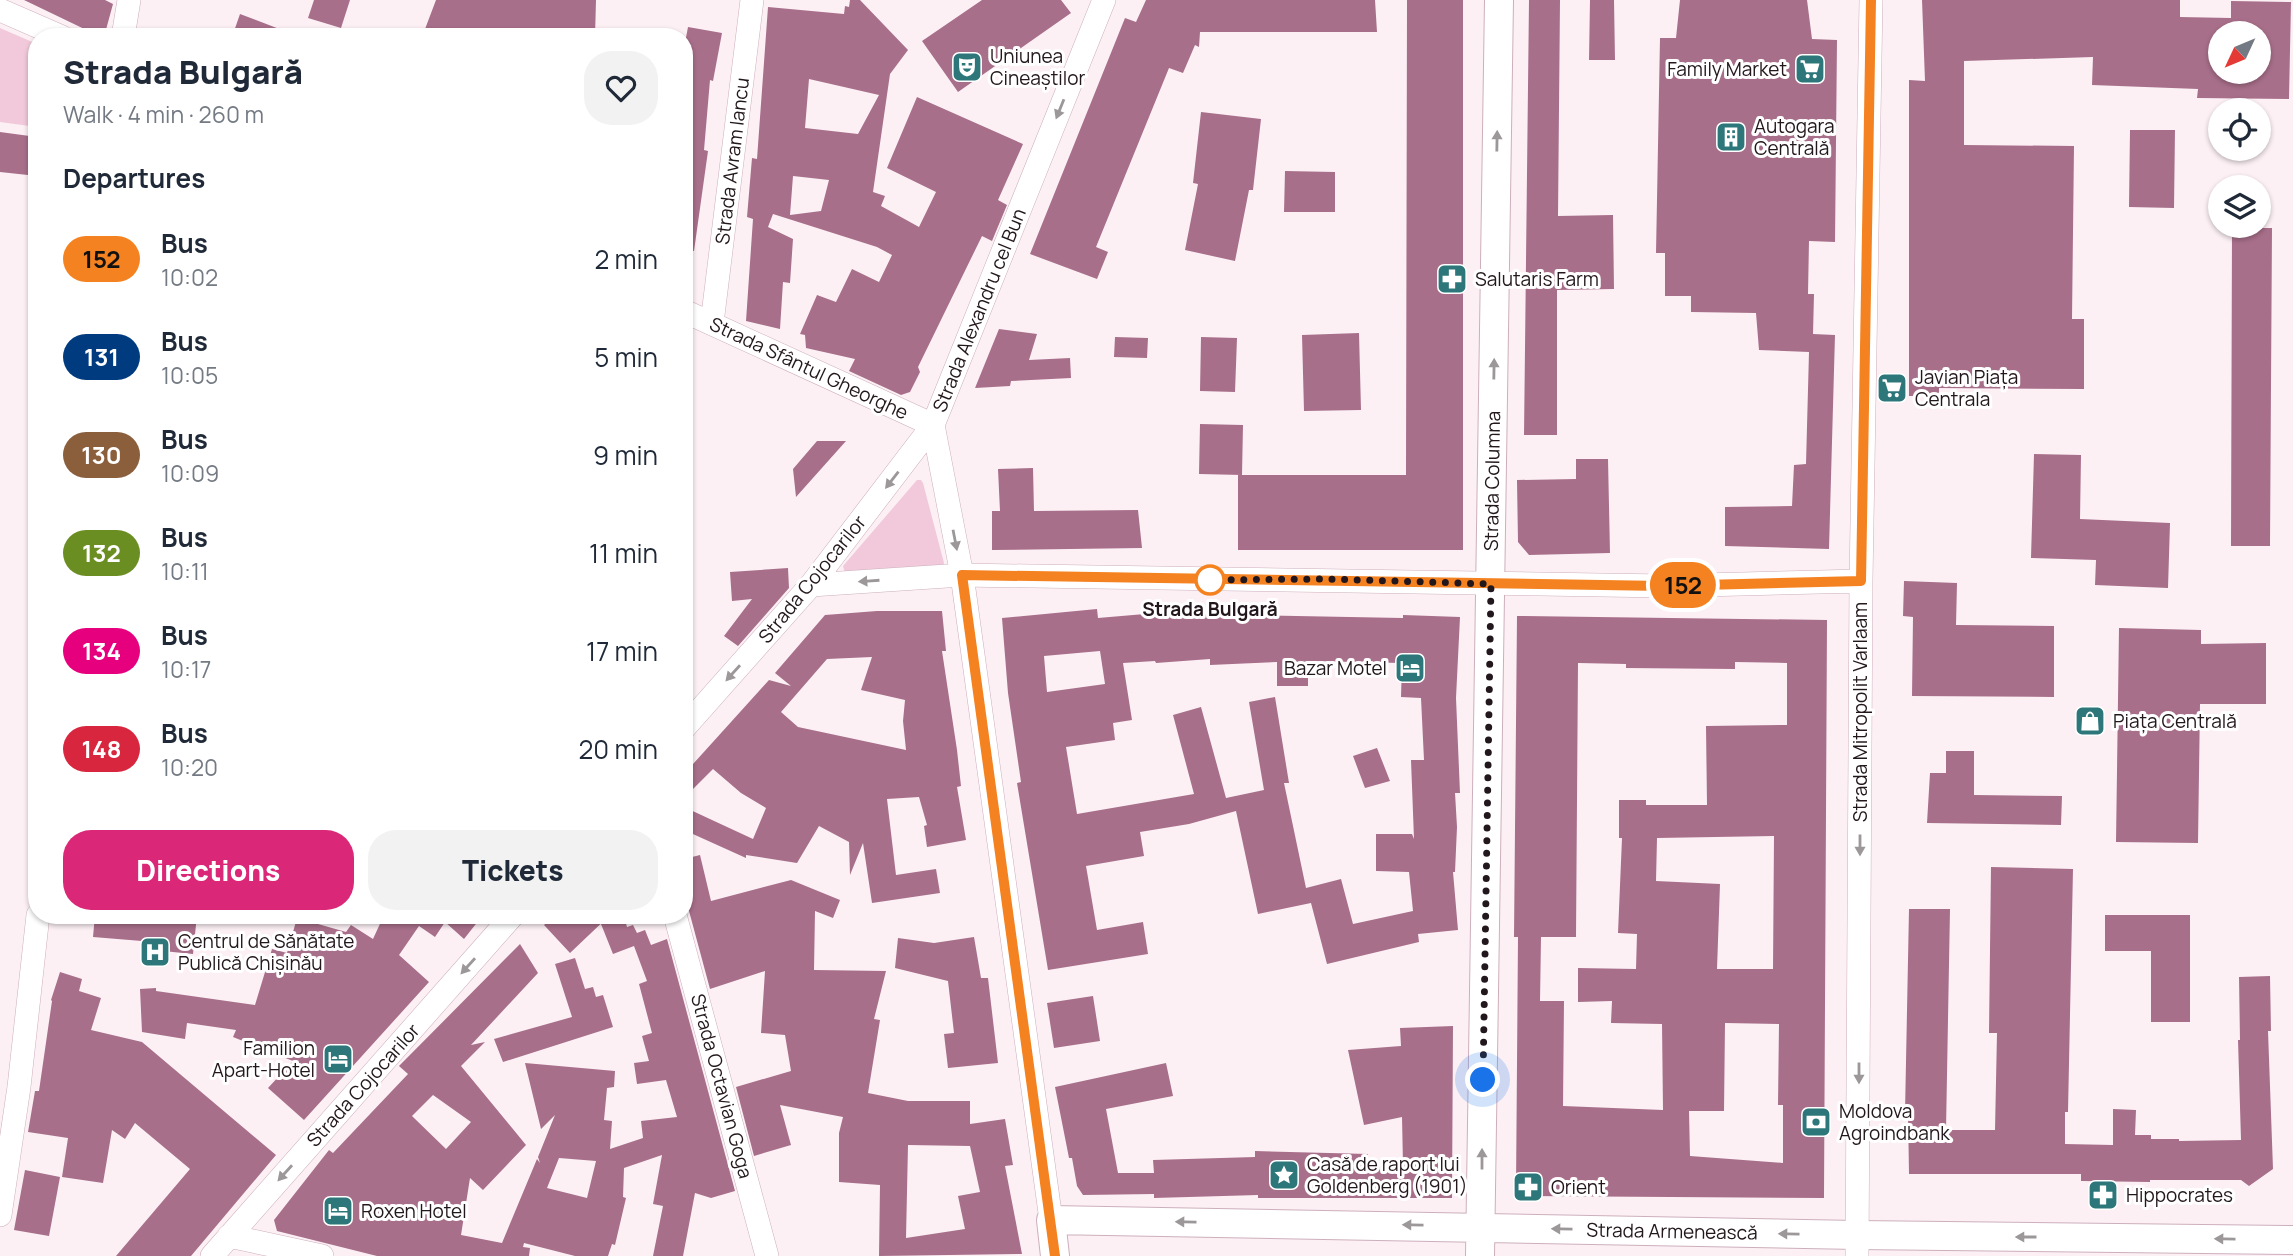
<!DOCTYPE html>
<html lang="en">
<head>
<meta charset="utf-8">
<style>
  :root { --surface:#fff; --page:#f2f2f3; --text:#1f2937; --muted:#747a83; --accent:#db2777 }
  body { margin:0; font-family:Manrope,sans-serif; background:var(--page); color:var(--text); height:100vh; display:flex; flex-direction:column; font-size:26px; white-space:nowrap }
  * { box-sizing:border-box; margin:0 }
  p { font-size:23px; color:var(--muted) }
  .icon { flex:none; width:38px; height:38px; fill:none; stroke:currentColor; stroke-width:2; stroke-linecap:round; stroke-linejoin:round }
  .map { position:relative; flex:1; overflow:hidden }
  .panel { position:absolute; left:28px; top:28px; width:665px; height:896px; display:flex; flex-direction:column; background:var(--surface); border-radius:28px; box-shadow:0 2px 5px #0004 }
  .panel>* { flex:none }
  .badge { padding:0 14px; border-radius:23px; font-size:24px; line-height:46px }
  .needle { width:46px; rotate:226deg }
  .controls { position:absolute; left:2208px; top:21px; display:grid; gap:14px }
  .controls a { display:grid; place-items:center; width:63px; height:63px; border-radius:50%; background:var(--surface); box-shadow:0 2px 5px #0004; font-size:35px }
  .you { position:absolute; width:35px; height:35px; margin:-18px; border:5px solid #fff; border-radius:50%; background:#1a73e8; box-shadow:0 0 0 10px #1a73e833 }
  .map>.badge { position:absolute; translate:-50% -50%; box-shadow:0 0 0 4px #fff }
  h2 { padding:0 35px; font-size:26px; line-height:63px }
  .round { display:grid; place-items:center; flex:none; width:74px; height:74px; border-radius:28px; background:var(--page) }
  .headline { display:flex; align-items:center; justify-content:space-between; height:119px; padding:0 35px }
  h1 { font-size:33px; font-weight:800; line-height:52px }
  .cta { display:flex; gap:14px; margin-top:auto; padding:14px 35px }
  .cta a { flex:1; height:80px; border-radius:28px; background:var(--accent); color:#fff; font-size:28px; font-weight:800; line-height:80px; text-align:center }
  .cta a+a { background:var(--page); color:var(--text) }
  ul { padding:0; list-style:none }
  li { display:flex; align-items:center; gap:21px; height:98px; padding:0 35px }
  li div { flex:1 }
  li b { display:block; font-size:26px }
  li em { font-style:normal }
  li .badge { min-width:77px; font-weight:700; text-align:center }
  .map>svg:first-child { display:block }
  .green { fill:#f1c9db }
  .building { fill:#a86f8a; fill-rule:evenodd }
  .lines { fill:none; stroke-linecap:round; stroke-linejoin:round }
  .minor-casing { stroke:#cdafbc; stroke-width:24 }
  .major-casing { stroke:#cdafbc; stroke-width:30 }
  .minor { stroke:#fff; stroke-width:23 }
  .major { stroke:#fff; stroke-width:28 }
  .oneway { fill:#9c9799 }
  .line-casing { stroke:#fff; stroke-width:16 }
  .line { stroke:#f58220; stroke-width:10 }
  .walk { stroke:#22171c; stroke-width:7; stroke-dasharray:0 12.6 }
  .stop-dot { fill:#fff; stroke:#f58220; stroke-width:3.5 }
  .labels { text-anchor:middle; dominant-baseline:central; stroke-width:6; stroke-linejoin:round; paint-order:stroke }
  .poi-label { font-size:19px; fill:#22171c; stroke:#fff; text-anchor:start }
  .street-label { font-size:19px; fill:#22171c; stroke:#fff }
  .stop-label { font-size:19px; font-weight:bold; fill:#22171c; stroke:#fff }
</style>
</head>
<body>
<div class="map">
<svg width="2293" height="1256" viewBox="0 0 2293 1256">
  <rect width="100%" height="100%" fill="#fcf0f5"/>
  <!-- green -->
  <path class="green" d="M0,28L37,44V127L0,122Z
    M917,480H921L923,483L944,563L943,570L847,573L844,570L843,566Z"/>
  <!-- building -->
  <path class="building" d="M24,0H105L113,4L104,37H101Z
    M314,0H350L341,28L308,18Z
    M436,0H596L595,37H422Z
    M850,0H860L908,50L890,74L873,192L885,196L881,206L919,227L936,192L887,168L917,97L1023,144L998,200L1007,205L992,241L982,236L918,367L920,372L910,392L901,395L849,371L855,359L806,348L805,335L800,334L817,295L836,302L852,269L879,282L892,255L877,247L773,214L768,227L793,239L790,283L783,282L780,329L746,321L753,219L747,217L752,158L757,159L768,7L844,14L845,6L849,7ZM809,79L879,95L858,134L805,128ZM793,176L829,180L821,211L790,215Z
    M982,0H1061L1071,13L958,92L922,41Z
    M1146,0H1375L1377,32H1200L1199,47L1195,45L1183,73L1169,68L1096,247L1108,252L1097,279L1030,254L1125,18L1136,22Z
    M1407,0H1463V550H1238V475H1406Z
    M1529,0H1560L1558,216L1613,215L1614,289L1557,290V435H1524Z
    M1590,0H1614L1615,60H1589Z
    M1680,0H1807L1812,39L1837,40L1835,242L1809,241L1808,294H1814L1813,334L1835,335L1829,549L1725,546V507L1792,506L1794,465L1806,464L1809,352L1759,350L1756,313L1691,312V296H1665V253H1656L1660,38H1676Z
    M1922,0H2180V17L2231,18V1L2291,2L2289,99L2197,98L2198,89L2092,85L2093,57L1964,61V145L2074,146L2072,319H2084V389L1939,388V396H1909V80L1925,81ZM2221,33H2259V72H2221Z
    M240,14L295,35V37H232Z
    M688,27L722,33L713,81L710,80L704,150L708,151L694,251L684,250V48Z
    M1201,112L1261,119L1253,190H1249L1235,261L1185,250L1198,184L1193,183Z
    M2130,130H2175L2174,208L2129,207Z
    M0,132L37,137V176L0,172Z
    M1285,171L1335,172V212H1284Z
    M2232,228H2272L2270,546H2231Z
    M999,329L1037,334L1029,360L1070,358L1071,378L1011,381L1010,386L975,388Z
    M1359,333L1361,410L1304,411L1302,335Z
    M1115,337L1148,338L1147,358L1114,357Z
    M1201,337L1237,338L1235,392L1200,391Z
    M1200,424L1243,425L1242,475L1199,474Z
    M817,441H846L796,497L793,469Z
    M2034,454L2081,455L2080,519L2170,523L2168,588L2095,585L2096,560L2031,558Z
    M1576,459H1608L1610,553L1529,555L1518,542L1517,480L1576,479Z
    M1033,468L1034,511L1138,510L1142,548L992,550V511H1000L998,469Z
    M788,568L789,588L738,646L724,636L752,599L732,601L730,572Z
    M1904,581L1957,583L1956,625L2054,626V697L1912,696L1913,617L1903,616Z
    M1097,609L1098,618L1180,611L1181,616L1250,612V615L1403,618V615L1460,617L1456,698L1460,793H1455L1457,827L1455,872H1453L1458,930L1418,934L1419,942L1327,964L1311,903L1258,914L1236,811L1189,824L1140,832L1144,856L1086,866L1097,930L1143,922L1148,954L1048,970L1017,783L1021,782L1008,693L1002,618ZM1100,651L1105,684L1047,692L1044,656ZM1210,659V665L1277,662V686H1308V661L1402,663L1401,697L1421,698L1424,760H1411L1414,839L1412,834H1376V871L1409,872L1413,911L1353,924L1341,879L1306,888L1284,783H1289L1275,697L1249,702L1264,790L1226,798L1201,707L1173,715L1194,794L1077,814L1066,747L1115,740L1113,723L1132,720L1123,663L1155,661L1156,663Z
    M877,611H942L946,651H942L957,750L961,786L957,787L966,840L927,847L924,826L927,825L919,797L887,799L896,875L936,869L940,893L872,903L863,843L850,875L849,842L819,826L797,863L746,855V858L684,830V807L753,839L766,808L741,793L713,769L684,798V774L769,680L791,686L775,673L825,615ZM872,657L861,690L905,700L903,721L906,750L798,727L781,712L827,659Z
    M1517,616L1827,620L1824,1198L1523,1196L1516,1189L1518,937H1514ZM1735,662L1787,663V725L1706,726L1707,805H1646V800H1619V838H1622L1618,933L1637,934L1636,969L1578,968V1002L1612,1001L1611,1023L1662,1024L1663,1110L1563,1106L1564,1001H1540L1541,937H1576L1578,663L1626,664V668L1735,669ZM1774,836L1773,969H1717L1720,884L1656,881L1657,838ZM1725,1023L1779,1024L1778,1105H1783V1163L1690,1156L1689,1111H1724Z
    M2119,628L2201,630V644L2266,643V704H2200L2198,843L2116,842Z
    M1377,748L1390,781L1365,788L1353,756Z
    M1946,751H1974V795L2062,796L2061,825L1927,823L1930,773H1946Z
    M700,855L711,901L791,880L840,900L833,918L815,911L814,970L886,971L874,1019L880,1020L868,1093L908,1101H970V1124L1005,1119L1013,1165L1005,1166L1022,1254L879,1256L880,1185L839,1182V1133L843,1117L780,1105L791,1145L754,1156L736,1087L791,1071L785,1035L761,1033L765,971L710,989L689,911L684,905V859ZM908,1145L970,1146L980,1192L958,1196L965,1229L906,1238Z
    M1991,867L2073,869L2068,1112H2065V1144L2113,1145V1109L2136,1110L2135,1135H2151V1139H2179V1141L2241,1140L2238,1040H2240L2239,977L2270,976L2271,1031H2268L2273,1169L2249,1186L2241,1180H2150V1182L2081,1181V1174H1909L1908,1113H1905L1909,909H1950L1946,1130H1995L1997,1033H1989Z
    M95,915H197L193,954L153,950L154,942L93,937Z
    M384,915H483L464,939L445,922L435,937L419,926L399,955L429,982L304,1120L268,1088L293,1061L233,1037L236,1030L187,1023L185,1039L142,1032L140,989L156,988V991L255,1005L272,949L287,953L297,918L346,932L351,925L373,939Z
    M554,915H570L579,924L602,915H610L570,953L544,925Z
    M2105,915H2190V1022H2151V951H2105Z
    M618,917L619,922L625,920L627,927L633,925L637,933L645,930L651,945L667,939L735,1191L711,1198L695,1193L683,1256H653L663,1206L653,1204L662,1155L624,1168L623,1197L626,1198L615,1245L612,1244L608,1256H575L524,1243L523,1247L530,1248L529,1256H377L277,1231L274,1220L329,1150L333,1153L408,1074L399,1066L520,944L538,973L471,1045L485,1042L461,1066L526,1145L483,1190L470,1178L461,1235L502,1243L537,1159L540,1163L538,1157L555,1115L541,1129L525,1063L615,1071L614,1087L607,1088L604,1120L612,1121L610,1149L643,1138L641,1121L677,1117L666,1080L637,1084L634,1063L649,1061L642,1036L652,1033L639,984L647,981L634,946L613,954L601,924ZM433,1095L471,1122L446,1149L412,1116ZM559,1158L596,1161L587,1198L547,1188Z
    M974,937L981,978H988L998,1063L948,1068L944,1034L954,1033L948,981L895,968L898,938L934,943Z
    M575,958L585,989L593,987L596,997L603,995L613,1027L503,1062L494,1039L572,1017L555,964Z
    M60,972L82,979L79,991L101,998L91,1030L142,1042L276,1155L191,1256H116L190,1169L135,1123L125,1139L112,1130L103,1183L62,1177L68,1138L28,1132L35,1091H39L52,1001L51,1000Z
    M1093,996L1100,1041L1054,1048L1047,1003Z
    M1453,1026L1452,1198H1258V1195L1154,1198V1194L1083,1195L1077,1186L1072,1158H1069L1055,1087L1166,1063L1173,1096L1106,1109L1118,1173H1154L1153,1160L1255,1157V1151L1368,1154V1166L1403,1165L1402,1117L1364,1125L1348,1050L1401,1046L1400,1028Z
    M25,1170L60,1177L49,1236L14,1230Z"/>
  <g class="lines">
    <!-- minor casing -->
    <g class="minor-casing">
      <path id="minor" d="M0,10L62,37
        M123,37L129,0
        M684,311L933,425
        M712,323L752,0
        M811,585L962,575L1664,586L1861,581
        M684,728L811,585L933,425
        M675,915L767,1256
        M0,1215L19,1087L38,915
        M1051,1220L962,575L933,425L1104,0
        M229,1236L322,1256
        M212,1256L513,915
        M1857,1256L1861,581L1871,0"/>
    </g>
    <!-- major casing -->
    <g class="major-casing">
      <path id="major" d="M1055,1256L1051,1220L1857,1235L2293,1240
        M1480,1256L1499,0"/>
    </g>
    <!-- minor -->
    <use href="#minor" class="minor"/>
    <!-- major -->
    <use href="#major" class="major"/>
  </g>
  <!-- one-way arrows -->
  <defs><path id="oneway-solid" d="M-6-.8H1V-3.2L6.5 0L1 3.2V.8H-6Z" transform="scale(1.75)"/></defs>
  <g class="oneway">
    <use href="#oneway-solid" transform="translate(1060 109) rotate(112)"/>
    <use href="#oneway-solid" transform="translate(1497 141) rotate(-89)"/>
    <use href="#oneway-solid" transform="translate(1494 369) rotate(-89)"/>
    <use href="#oneway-solid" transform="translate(892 480) rotate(128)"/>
    <use href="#oneway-solid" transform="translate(955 540) rotate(79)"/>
    <use href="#oneway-solid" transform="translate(869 581) rotate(176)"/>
    <use href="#oneway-solid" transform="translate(733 673) rotate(132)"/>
    <use href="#oneway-solid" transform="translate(1860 845) rotate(90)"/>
    <use href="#oneway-solid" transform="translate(468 966) rotate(132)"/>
    <use href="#oneway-solid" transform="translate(1859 1073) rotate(90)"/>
    <use href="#oneway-solid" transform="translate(1482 1159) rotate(-90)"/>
    <use href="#oneway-solid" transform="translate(285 1173) rotate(132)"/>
    <use href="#oneway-solid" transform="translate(1186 1222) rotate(-179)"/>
    <use href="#oneway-solid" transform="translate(1413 1225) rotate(-179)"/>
    <use href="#oneway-solid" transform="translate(1562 1229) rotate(-179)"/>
    <use href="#oneway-solid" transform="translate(1789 1234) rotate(-179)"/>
    <use href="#oneway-solid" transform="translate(2026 1237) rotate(-180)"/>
    <use href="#oneway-solid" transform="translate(2225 1239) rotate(-179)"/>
  </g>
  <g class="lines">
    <!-- line casing -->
    <g class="line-casing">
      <path id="line" d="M1055,1256L962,575L1664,586L1861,581L1871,0"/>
    </g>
    <!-- line -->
    <use href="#line" class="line"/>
    <!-- walk -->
    <path class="walk" d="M1210,580H1208L1325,579L1491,584L1483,1080"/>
  </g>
  <!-- icons -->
  <defs>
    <g id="theatre-square" transform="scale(1.575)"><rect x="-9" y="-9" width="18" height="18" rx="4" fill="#2d777b" stroke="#fff"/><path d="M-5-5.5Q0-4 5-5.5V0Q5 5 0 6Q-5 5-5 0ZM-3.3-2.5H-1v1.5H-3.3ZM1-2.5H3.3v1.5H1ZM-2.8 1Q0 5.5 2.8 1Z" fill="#fff"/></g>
    <g id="supermarket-square" transform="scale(1.575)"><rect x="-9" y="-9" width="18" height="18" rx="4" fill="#2d777b" stroke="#fff"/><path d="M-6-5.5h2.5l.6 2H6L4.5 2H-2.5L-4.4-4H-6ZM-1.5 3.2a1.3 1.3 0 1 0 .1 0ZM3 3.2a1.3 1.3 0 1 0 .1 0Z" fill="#fff"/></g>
    <g id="building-square" transform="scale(1.575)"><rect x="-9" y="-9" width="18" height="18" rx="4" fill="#2d777b" stroke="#fff"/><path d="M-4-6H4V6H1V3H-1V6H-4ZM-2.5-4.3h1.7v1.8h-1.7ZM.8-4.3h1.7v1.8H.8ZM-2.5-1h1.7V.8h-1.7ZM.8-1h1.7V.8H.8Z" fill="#fff"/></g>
    <g id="pharmacy-square" transform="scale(1.575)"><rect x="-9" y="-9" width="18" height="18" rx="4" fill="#2d777b" stroke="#fff"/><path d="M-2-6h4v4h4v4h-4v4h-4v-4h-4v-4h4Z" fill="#fff"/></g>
    <g id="hotel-square" transform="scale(1.575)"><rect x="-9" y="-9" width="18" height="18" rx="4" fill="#2d777b" stroke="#fff"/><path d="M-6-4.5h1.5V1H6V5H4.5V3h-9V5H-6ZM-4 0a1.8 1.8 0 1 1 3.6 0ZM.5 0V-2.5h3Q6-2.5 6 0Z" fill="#fff"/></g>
    <g id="shop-square" transform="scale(1.575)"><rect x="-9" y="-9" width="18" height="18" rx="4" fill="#2d777b" stroke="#fff"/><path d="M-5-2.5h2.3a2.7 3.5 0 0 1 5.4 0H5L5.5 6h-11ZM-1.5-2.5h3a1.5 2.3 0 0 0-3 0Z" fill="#fff"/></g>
    <g id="hospital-square" transform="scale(1.575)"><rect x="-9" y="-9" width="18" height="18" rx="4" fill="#2d777b" stroke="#fff"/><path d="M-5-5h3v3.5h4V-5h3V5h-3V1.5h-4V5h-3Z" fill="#fff"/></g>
    <g id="bank-square" transform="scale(1.575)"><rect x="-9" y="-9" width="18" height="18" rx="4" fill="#2d777b" stroke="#fff"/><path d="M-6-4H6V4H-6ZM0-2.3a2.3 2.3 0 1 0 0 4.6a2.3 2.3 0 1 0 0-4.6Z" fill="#fff"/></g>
    <g id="sight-square" transform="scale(1.575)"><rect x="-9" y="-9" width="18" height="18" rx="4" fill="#2d777b" stroke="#fff"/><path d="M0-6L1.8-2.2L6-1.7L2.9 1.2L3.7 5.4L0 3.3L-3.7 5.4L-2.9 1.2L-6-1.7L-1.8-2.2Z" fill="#fff"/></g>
  </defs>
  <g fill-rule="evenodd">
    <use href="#theatre-square" x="967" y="67"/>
    <use href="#supermarket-square" x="1810" y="69"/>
    <use href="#building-square" x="1731" y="137"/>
    <use href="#pharmacy-square" x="1452" y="279"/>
    <use href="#supermarket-square" x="1892" y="388"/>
    <use href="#hotel-square" x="1410" y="668"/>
    <use href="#shop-square" x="2090" y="721"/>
    <use href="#hospital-square" x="155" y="952"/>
    <use href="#hotel-square" x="338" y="1059"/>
    <use href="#bank-square" x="1816" y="1122"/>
    <use href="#sight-square" x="1284" y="1175"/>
    <use href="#pharmacy-square" x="1528" y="1187"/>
    <use href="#pharmacy-square" x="2103" y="1195"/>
    <use href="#hotel-square" x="338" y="1211"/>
  </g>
  <!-- markers -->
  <circle class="stop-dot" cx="1210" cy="580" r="14"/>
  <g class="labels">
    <!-- poi labels -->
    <g class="poi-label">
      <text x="990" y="56">Uniunea<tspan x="990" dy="22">Cineaștilor</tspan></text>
      <text x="1787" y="69" text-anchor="end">Family Market</text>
      <text x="1754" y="126">Autogara<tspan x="1754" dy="22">Centrală</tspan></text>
      <text x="1475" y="279">Salutaris Farm</text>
      <text x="1915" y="377">Javian Piața<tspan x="1915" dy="22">Centrala</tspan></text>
      <text x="1387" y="668" text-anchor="end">Bazar Motel</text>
      <text x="2113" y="721">Piața Centrală</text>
      <text x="178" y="941">Centrul de Sănătate<tspan x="178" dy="22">Publică Chișinău</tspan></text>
      <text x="315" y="1048" text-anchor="end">Familion<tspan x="315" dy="22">Apart-Hotel</tspan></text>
      <text x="1839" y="1111">Moldova<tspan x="1839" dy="22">Agroindbank</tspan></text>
      <text x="1307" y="1164">Casă de raport lui<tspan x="1307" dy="22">Goldenberg (1901)</tspan></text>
      <text x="1551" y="1187">Orient</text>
      <text x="2126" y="1195">Hippocrates</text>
      <text x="361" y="1211">Roxen Hotel</text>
    </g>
    <!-- street labels -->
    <g class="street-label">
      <text transform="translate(732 161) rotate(-83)">Strada Avram Iancu</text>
      <text transform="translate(979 310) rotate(-68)">Strada Alexandru cel Bun</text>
      <text transform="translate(809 368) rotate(25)">Strada Sfântul Gheorghe</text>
      <text transform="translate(1492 481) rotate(-89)">Strada Columna</text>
      <text transform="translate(812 579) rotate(-51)">Strada Cojocarilor</text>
      <text transform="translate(1860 712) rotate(-90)">Strada Mitropolit Varlaam</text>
      <text transform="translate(363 1085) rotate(-48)">Strada Cojocarilor</text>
      <text transform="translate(722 1086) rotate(75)">Strada Octavian Goga</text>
      <text transform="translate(1672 1231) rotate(1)">Strada Armenească</text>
    </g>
    <!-- stop labels -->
    <g class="stop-label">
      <text x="1210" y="609">Strada Bulgară</text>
    </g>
  </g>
</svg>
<div class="controls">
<a><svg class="needle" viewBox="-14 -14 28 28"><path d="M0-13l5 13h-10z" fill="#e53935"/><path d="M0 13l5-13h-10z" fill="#747a83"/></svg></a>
<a><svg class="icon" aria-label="locate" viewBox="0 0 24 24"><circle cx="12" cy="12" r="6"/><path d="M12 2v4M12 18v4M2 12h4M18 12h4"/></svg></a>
<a><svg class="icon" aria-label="layers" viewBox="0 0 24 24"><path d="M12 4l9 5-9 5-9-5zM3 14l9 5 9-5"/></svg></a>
</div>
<div class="you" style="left:1483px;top:1080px"></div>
<b class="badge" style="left:1683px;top:585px;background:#f58220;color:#111">152</b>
<section class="panel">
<div class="headline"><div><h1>Strada Bulgară</h1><p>Walk · 4 min · 260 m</p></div><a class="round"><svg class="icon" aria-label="heart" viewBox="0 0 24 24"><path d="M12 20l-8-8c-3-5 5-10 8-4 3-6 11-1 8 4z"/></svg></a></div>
<h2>Departures</h2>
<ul>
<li><span class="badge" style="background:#f58220;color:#111">152</span><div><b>Bus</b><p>10:02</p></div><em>2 min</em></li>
<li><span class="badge" style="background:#003b80;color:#fff">131</span><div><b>Bus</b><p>10:05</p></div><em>5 min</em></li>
<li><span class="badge" style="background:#8b5e3c;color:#fff">130</span><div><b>Bus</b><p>10:09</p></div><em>9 min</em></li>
<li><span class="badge" style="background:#6b8e23;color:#fff">132</span><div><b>Bus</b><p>10:11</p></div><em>11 min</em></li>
<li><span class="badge" style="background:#e6007e;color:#fff">134</span><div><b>Bus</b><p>10:17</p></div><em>17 min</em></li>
<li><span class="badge" style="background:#d7263d;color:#fff">148</span><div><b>Bus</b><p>10:20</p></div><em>20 min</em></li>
</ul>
<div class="cta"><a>Directions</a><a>Tickets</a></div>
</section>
</div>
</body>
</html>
